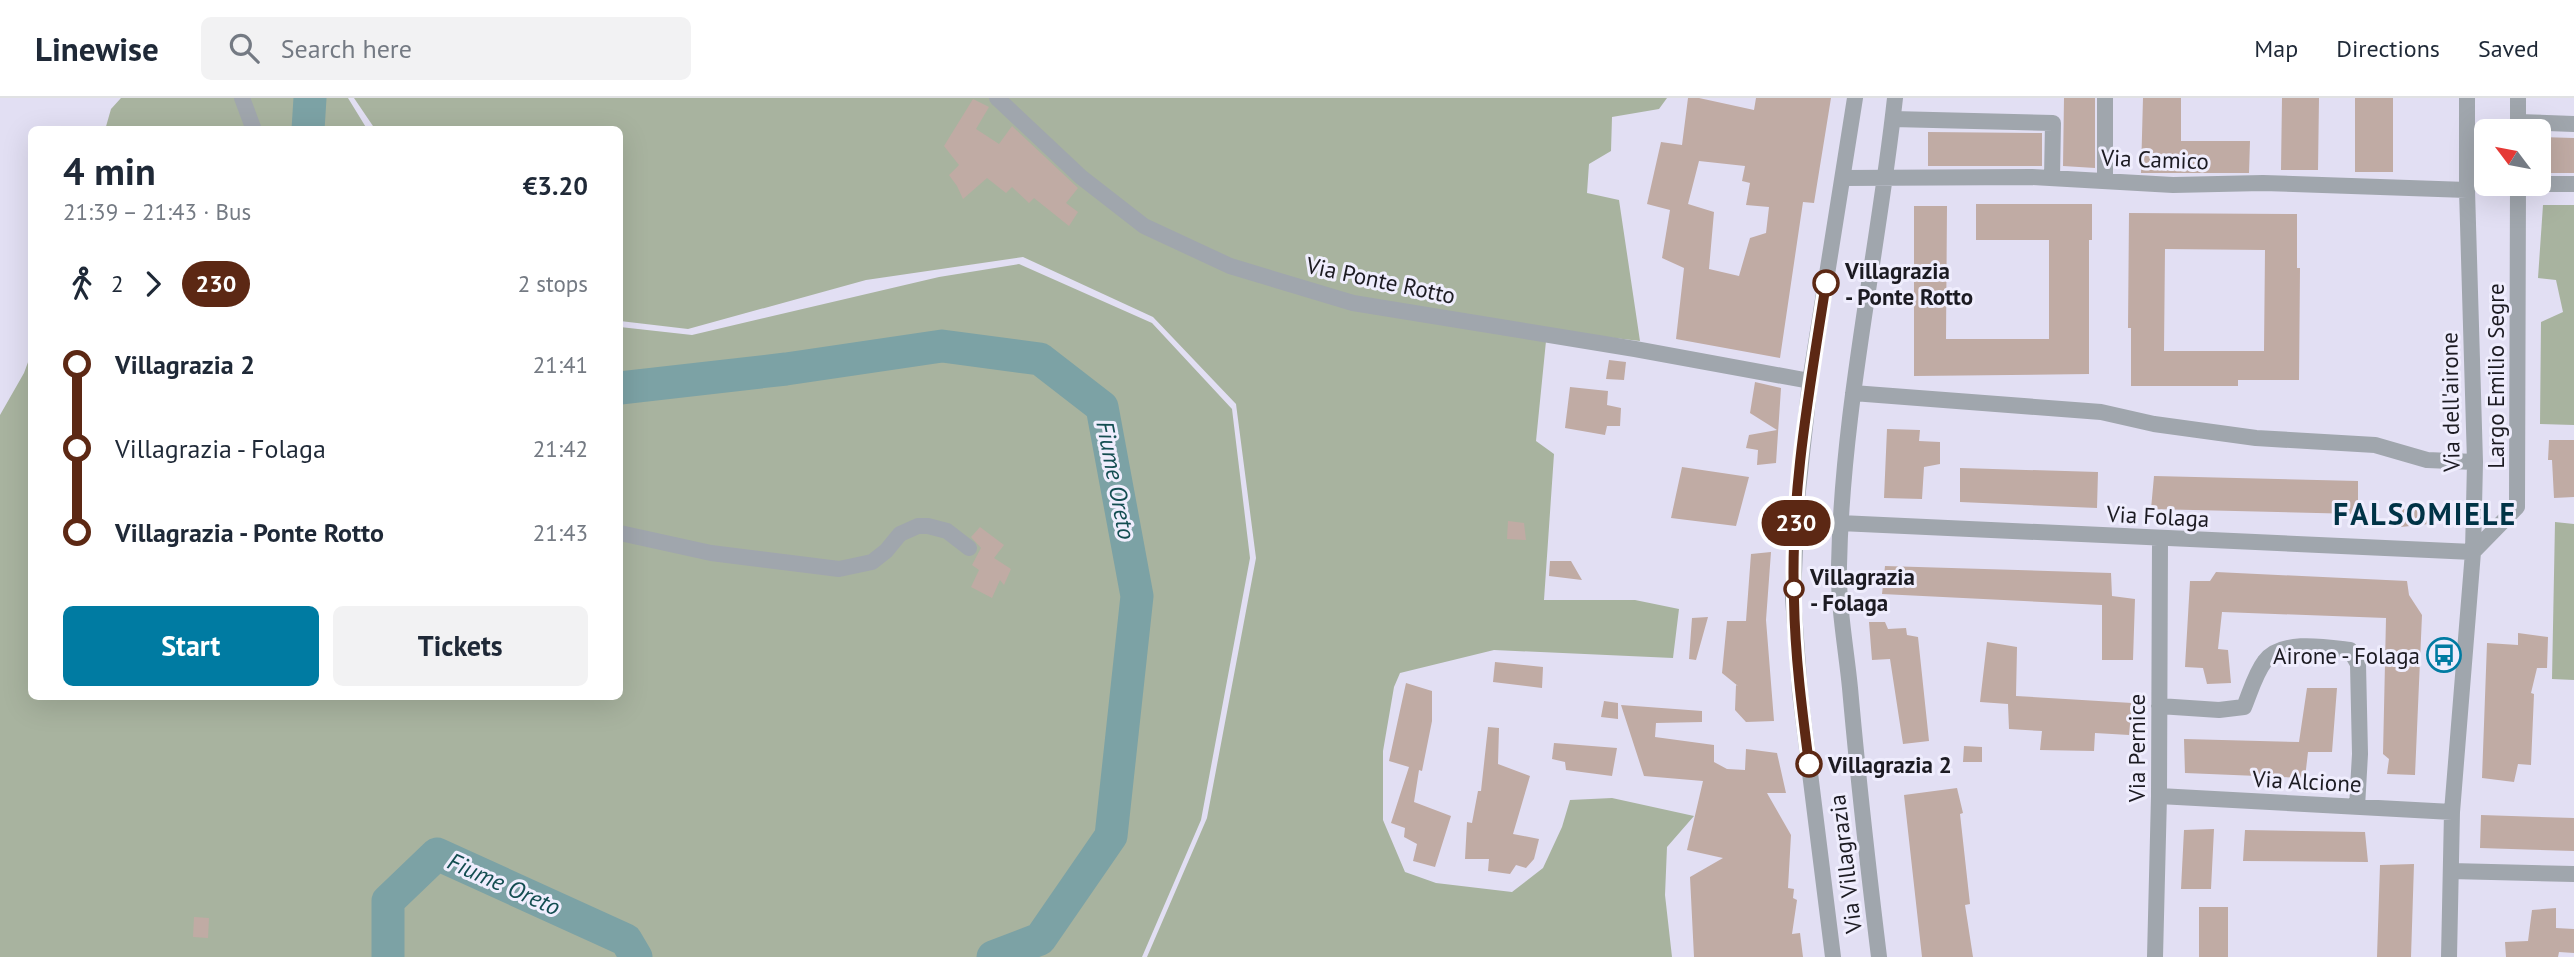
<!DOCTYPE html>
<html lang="en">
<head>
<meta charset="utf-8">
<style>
  :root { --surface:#fff; --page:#f2f2f3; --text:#1f2937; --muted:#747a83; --line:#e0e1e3; --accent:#007ba2 }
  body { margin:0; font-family:"PT Sans",sans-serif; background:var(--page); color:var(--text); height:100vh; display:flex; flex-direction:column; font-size:26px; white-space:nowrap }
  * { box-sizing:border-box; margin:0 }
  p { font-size:23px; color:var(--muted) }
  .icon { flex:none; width:38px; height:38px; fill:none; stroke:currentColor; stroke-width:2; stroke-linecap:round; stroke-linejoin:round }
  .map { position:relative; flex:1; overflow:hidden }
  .panel { position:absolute; left:28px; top:28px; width:595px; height:574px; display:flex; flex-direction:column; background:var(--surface); border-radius:10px; box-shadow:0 7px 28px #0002 }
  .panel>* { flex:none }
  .badge { padding:0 14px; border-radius:23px; font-size:24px; line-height:46px }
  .needle { width:46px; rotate:302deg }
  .fabs { position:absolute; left:2474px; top:21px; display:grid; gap:14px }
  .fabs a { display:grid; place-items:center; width:77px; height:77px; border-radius:10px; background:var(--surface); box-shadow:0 7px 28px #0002; font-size:35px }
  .map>.badge { position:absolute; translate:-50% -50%; box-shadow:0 0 0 4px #fff }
  .legs { display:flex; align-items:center; gap:10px; height:77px; padding:0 35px; font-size:23px }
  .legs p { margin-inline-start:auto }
  .head { display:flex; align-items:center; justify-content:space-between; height:119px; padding:0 35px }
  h1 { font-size:38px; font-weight:700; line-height:52px }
  .cta { display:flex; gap:14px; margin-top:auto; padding:14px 35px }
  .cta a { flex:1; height:80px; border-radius:10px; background:var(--accent); color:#fff; font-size:28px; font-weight:700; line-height:80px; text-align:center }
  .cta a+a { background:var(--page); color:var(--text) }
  ul { padding:0 35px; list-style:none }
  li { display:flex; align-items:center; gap:24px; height:84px; font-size:26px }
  li i { display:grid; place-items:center; width:10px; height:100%; margin:0 9px; background:currentColor }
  li i::after { content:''; width:18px; height:18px; margin:-9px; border:5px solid; border-radius:50%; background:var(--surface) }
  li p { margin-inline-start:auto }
  li:first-child i { background:linear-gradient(#0000 50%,currentColor 0) }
  li:last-child i { background:linear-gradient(currentColor 50%,#0000 0) }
  header { display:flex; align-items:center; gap:42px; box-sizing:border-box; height:98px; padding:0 35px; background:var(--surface); border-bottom:2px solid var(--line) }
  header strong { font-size:33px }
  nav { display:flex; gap:38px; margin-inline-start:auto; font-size:24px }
  .search { width:490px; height:63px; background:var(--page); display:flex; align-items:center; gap:18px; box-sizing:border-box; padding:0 24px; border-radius:10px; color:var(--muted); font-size:26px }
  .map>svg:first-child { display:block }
  .green { fill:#a8b39f }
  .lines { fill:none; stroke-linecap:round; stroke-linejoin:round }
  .river { stroke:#7ca2a5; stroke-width:33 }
  .building { fill:#c0aba4; fill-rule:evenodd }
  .street { stroke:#a0a6ad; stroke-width:16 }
  .line-1-casing { stroke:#fff; stroke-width:16 }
  .line-1 { stroke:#5c2814; stroke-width:10 }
  .stop-1-dot { fill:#fff; stroke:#5c2814; stroke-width:3.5 }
  .labels { text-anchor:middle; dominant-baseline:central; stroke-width:6; stroke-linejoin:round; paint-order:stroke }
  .street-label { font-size:23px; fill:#1c1b22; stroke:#efedfd }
  .stop-label { font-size:23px; font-weight:bold; fill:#1c1b22; stroke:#efedfd; text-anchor:start }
  .poi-label { font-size:23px; fill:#1c1b22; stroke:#efedfd; text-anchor:end }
  .water-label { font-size:24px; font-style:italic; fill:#134d51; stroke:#efedfd }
  .district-label { font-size:30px; font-weight:bold; letter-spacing:2px; fill:#003346; stroke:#efedfd }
</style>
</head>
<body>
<header>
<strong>Linewise</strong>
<div class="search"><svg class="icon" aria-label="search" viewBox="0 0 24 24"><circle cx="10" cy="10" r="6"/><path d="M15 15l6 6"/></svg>Search here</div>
<nav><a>Map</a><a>Directions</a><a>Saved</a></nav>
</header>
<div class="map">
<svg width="2574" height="859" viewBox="0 0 2574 859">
  <rect width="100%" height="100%" fill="#e2dff3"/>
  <!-- green -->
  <path class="green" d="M121,0H348L367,31L105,32L111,11Z
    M354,0H1667L1659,11L1612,19L1611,53L1589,66L1587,95L1619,102L1640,243L1563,234L1546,243L1536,343L1554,356L1544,502H1635L1679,511L1673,560L1494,552L1400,575L1394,589L1383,653V722L1405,774L1436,785L1512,794L1543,770L1562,729L1570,702L1612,700L1694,718L1667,749L1665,797L1672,859H1147L1207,720L1256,460L1236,306L1153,219L1023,159L866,182L688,231L620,223V32L375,31Z
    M2543,107H2574V327L2540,326L2541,224L2563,214L2556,182L2538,180Z
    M1019,166L1152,225L1232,311L1250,460L1201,722L1142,859H0V317L24,275L31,256L32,598H620V229L692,237L939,179Z
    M2555,424L2574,426V582L2552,581Z"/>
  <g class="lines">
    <!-- river -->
    <path class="river" d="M308,32L310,0
      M620,290L786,271L942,248L1040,261L1102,309L1137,498L1111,738L1040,841L993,859
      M388,859V803L437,756L626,842L636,859"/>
  </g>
  <!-- building -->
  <path class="building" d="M1688,0H1699L1754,12L1756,0H1831L1814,105L1803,104L1780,260L1676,241L1684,170L1662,160L1670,112L1647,106L1661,44L1682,47ZM1699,63L1745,68L1742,83L1750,85L1746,107L1769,109L1766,135L1750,140L1739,178L1709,171L1714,114L1688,106Z
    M2064,0H2095V70L2063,68Z
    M2143,0H2181V43H2250L2249,75H2141Z
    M2282,0H2319L2318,72H2281Z
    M2355,0H2393V74H2355Z
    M973,1L989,9L976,31L999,46L1012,28L1078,90L1066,105L1078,114L1069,128L1034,100L1029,105L1012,89L1006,95L987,80L963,101L957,88L949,77L959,67L944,48Z
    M1928,34L2042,35V68H1928Z
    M2539,39L2574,40V75H2539Z
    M1976,106H2092V142H2089V276L1914,278V108H1947L1946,241H2049V142H1976Z
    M2129,115L2297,116V170H2300L2299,282H2238V288H2131V230H2128ZM2165,151L2265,152L2264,253H2164Z
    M1609,262L1626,264L1624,282L1606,281Z
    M1755,284L1781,290L1776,365L1757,367L1758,352L1746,350L1749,337L1777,332L1750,315Z
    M1570,289L1608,293L1607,307L1621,310L1620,328H1607L1605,337L1565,330Z
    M1887,331L1920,332L1919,343L1940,344V366L1924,369L1922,401L1884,400Z
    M2549,342H2574V399L2554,400L2552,362H2548Z
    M1682,369L1749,379L1736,428L1671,420Z
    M1960,370L2098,374L2097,410L1960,404Z
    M2154,378L2358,383V416L2151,411Z
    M2399,411H2427L2429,426L2401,429Z
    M1508,423L1524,425L1526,442L1507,441Z
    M980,429L1004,447L994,460L1011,471L1004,487L1000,482L992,500L971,489L979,472L972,467L981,450L971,439Z
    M1771,454L1766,522L1774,623L1746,624L1735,612L1736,587L1738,588L1722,575L1727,523H1746L1751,456Z
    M1550,463H1571L1582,482L1549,478Z
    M1885,468L2111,475L2112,498L2135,501L2133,562H2102V507L1882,496Z
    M2216,474L2407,483L2409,497L2422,517L2415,677L2387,676L2389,661L2383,656L2386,520L2222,514L2218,551L2228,552L2231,585L2207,586L2203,570L2185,569L2190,483H2210Z
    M1708,519L1696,562L1689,561L1692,520Z
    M1869,524H1885L1888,531L1906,530L1907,537L1918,539L1929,643L1903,646L1890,561L1872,562Z
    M2518,535L2548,539L2547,570H2537L2531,595L2534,596L2531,667L2518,666L2514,684L2482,680L2487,545L2518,547Z
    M1987,544L2017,549L2016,598L2132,605L2129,637L2095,635L2094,653L2040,652L2042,633L2009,631L2008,606L1980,604Z
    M1495,564L1543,569L1542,590L1493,584Z
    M1406,585L1432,593V623L1422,673L1419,672L1414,704L1451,718L1435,769L1413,763L1417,746L1404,739L1405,730L1391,725L1409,669L1389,663Z
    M2307,590H2337L2332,654H2308L2305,680L2185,675L2184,641L2299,644Z
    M1604,603L1618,605V621L1601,619Z
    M1621,607L1702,613V624L1656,625L1655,639L1714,647V664L1727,671L1745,672L1746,651L1777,655L1786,695H1767L1791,737L1788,790L1794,791L1793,800L1797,802L1792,836L1800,835L1803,859H1694L1690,779L1723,760L1687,752L1703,683L1644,678Z
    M1488,629L1499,630L1498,666L1530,678L1513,736L1539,741L1534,761L1526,770L1516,767L1510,776L1488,773L1489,761H1465L1467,724L1472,725L1478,693H1481Z
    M1554,645L1617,650L1612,678L1566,672L1565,664L1552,661Z
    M1964,648L1982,649V664H1963Z
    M1957,690L1963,715L1960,716L1970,806L1965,807L1973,859H1922L1904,697Z
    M2481,717L2574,720V753L2480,750Z
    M2214,731L2211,791H2181L2184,732Z
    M2245,732L2365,734L2368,764L2243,763Z
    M2414,766L2411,859H2377L2380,767Z
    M2199,809H2228V859H2199Z
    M2556,810V830L2574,831V855L2559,854L2558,859H2506L2505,844L2528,843L2532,812Z
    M194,819L209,820L208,840L193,839Z"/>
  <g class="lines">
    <!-- street -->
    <path class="street" d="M242,0L254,32
      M997,0L1081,79L1144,128L1230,168L1353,205L1635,251L1810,283
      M2105,0V83
      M1893,21L2053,25L2052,80
      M2518,24L2574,26
      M2518,33V0
      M1843,80L2032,79L2173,87L2263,85L2467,92
      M2539,86H2574
      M1853,295L2101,314L2154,326L2256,340L2375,347L2427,362L2475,364
      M1840,425L2473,454L2517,409L2518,86
      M620,435L711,455L839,471L872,464L886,453L900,436L918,428H928L947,433L969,450
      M2159,608L2219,612L2244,609C2250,595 2255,576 2265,563C2281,541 2326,549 2350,552L2358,566L2360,656L2357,709
      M2159,698L2452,714
      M2451,773L2574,776
      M1833,859L1800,595L1793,500L1797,402L1810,283L1855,0
      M1879,859C1868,769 1858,680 1850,590C1846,550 1838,508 1839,468C1842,311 1878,156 1895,0
      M2155,859L2159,698L2160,441
      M2449,859L2452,714L2473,454L2475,364L2467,92V0"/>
  </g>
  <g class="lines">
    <!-- line-1 casing -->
    <g class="line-1-casing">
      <path id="line-1" d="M1809,666C1802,612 1795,557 1794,502C1790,396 1810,289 1826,185"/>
    </g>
    <!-- line-1 -->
    <use href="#line-1" class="line-1"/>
  </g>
  <!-- icons -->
  <defs>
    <g id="bus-ring" transform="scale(1.75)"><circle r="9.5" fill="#efedfd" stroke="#007ba2" stroke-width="1.5"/><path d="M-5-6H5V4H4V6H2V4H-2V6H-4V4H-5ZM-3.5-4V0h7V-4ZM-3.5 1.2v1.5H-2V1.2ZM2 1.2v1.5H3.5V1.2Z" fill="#007ba2"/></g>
  </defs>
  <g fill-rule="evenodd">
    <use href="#bus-ring" x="2444" y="557"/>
  </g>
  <!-- markers -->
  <g class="stop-1-dot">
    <circle cx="1826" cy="185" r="12"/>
    <circle cx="1794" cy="491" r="9"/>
    <circle cx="1809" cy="666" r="12"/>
  </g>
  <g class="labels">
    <!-- street labels -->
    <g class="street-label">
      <text transform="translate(2155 61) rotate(2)">Via Camico</text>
      <text transform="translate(1381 182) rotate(12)">Via Ponte Rotto</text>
      <text transform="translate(2495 278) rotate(-90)">Largo Emilio Segre</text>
      <text transform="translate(2450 304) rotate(-91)">Via dell'airone</text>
      <text transform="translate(2158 418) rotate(3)">Via Folaga</text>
      <text transform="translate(2136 650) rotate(-90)">Via Pernice</text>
      <text transform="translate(2307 683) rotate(3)">Via Alcione</text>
      <text transform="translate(1845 766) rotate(-97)">Via Villagrazia</text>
    </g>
    <!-- stop labels -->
    <g class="stop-label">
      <text x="1845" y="172">Villagrazia<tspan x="1845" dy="26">- Ponte Rotto</tspan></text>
      <text x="1810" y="478">Villagrazia<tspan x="1810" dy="26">- Folaga</tspan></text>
      <text x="1828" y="666">Villagrazia 2</text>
    </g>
    <!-- poi labels -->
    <g class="poi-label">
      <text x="2420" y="557">Airone - Folaga</text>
    </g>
    <!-- water labels -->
    <g class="water-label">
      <text transform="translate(1116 382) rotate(79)">Fiume Oreto</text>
      <text transform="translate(504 786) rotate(24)">Fiume Oreto</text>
    </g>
    <!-- district labels -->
    <g class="district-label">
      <text x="2425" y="415">FALSOMIELE</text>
    </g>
  </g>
</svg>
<div class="fabs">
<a><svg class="needle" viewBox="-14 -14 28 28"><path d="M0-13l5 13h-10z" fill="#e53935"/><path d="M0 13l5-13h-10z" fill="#747a83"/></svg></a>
</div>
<b class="badge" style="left:1796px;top:425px;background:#5c2814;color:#fff">230</b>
<section class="panel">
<div class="head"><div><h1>4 min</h1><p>21:39 – 21:43 · Bus</p></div><b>€3.20</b></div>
<div class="legs"><svg class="icon" aria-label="walk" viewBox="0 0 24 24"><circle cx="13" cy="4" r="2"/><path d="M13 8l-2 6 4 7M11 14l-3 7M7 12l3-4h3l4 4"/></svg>2<svg class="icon" aria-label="forward" viewBox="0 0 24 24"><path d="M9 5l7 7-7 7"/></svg><b class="badge" style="background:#5c2814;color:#fff">230</b><p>2 stops</p></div>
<ul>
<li><i style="color:#5c2814"></i><b>Villagrazia 2</b><p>21:41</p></li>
<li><i style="color:#5c2814"></i><span>Villagrazia - Folaga</span><p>21:42</p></li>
<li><i style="color:#5c2814"></i><b>Villagrazia - Ponte Rotto</b><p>21:43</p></li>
</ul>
<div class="cta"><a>Start</a><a>Tickets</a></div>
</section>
</div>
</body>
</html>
